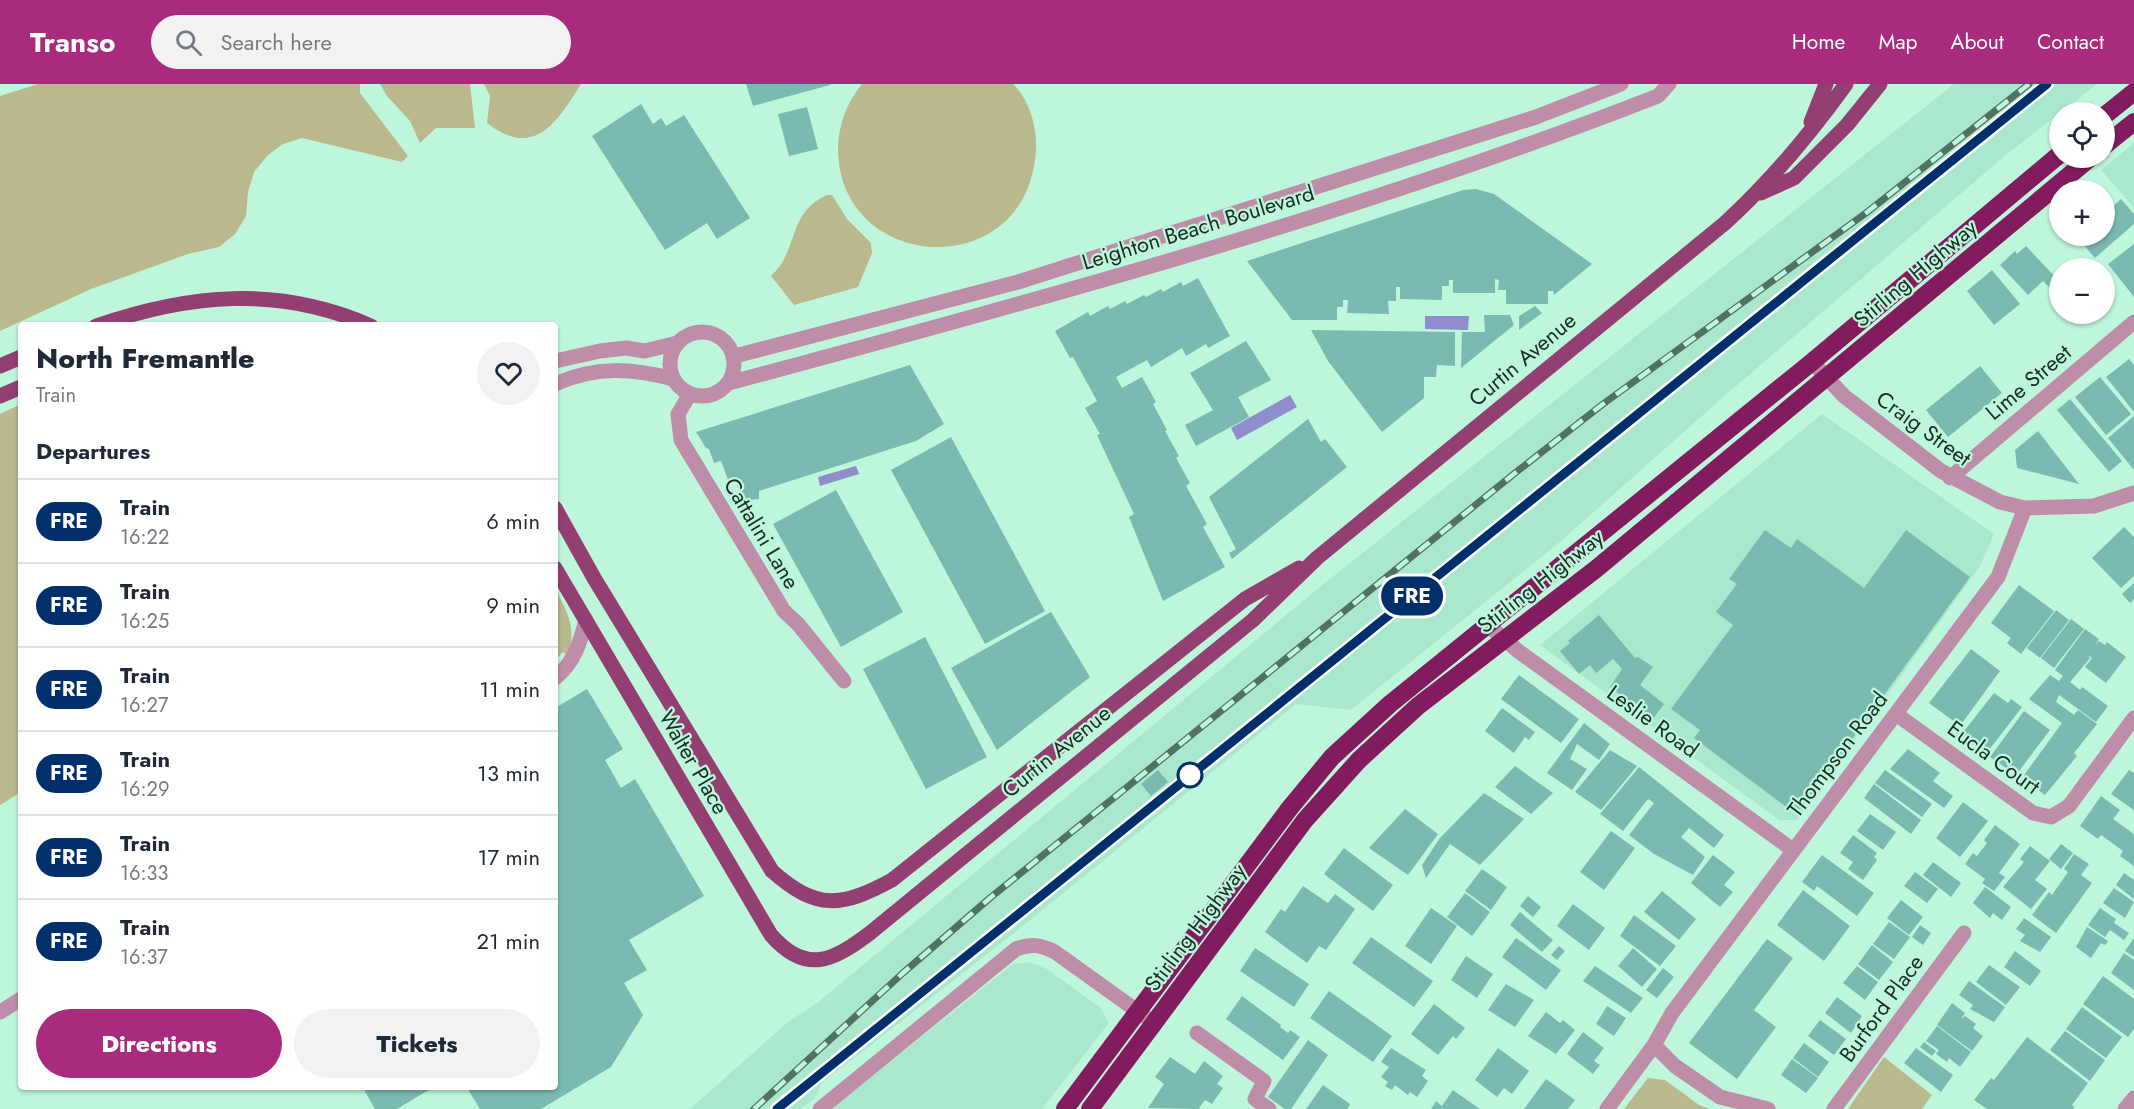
<!DOCTYPE html>
<html lang="en">
<head>
<meta charset="utf-8">
<style>
  :root { --surface:#fff; --page:#f2f2f3; --text:#1f2937; --muted:#747a83; --line:#e0e1e3; --accent:#a82b7d }
  body { margin:0; font-family:Jost,sans-serif; background:var(--page); color:var(--text); height:100vh; display:flex; flex-direction:column; font-size:22px; white-space:nowrap }
  * { box-sizing:border-box; margin:0 }
  p { font-size:20px; color:var(--muted) }
  .icon { flex:none; width:33px; height:33px; fill:none; stroke:currentColor; stroke-width:2; stroke-linecap:round; stroke-linejoin:round }
  .map { position:relative; flex:1; overflow:hidden }
  .details { position:absolute; left:18px; top:238px; width:540px; height:768px; display:flex; flex-direction:column; background:var(--surface); border-radius:6px; box-shadow:0 2px 4px #0004 }
  .details>* { flex:none }
  .badge { padding:0 12px; border-radius:20px; font-size:21px; line-height:39px }
  .buttons { position:absolute; left:2049px; top:18px; display:grid; gap:12px }
  .buttons a { display:grid; place-items:center; width:66px; height:66px; border-radius:50%; background:var(--surface); box-shadow:0 2px 4px #0004; font-size:30px }
  .map>.badge { position:absolute; translate:-50% -50%; box-shadow:0 0 0 3px #fff }
  h2 { padding:0 18px; font-size:22px; line-height:54px }
  .round { display:grid; place-items:center; flex:none; width:63px; height:63px; border-radius:32px; background:var(--page) }
  .overview { display:flex; align-items:center; justify-content:space-between; height:102px; padding:0 18px }
  h1 { font-size:28px; font-weight:800; line-height:45px }
  .action { display:flex; gap:12px; margin-top:auto; padding:12px 18px }
  .action a { flex:1; height:69px; border-radius:36px; background:var(--accent); color:#fff; font-size:24px; font-weight:800; line-height:69px; text-align:center }
  .action a+a { background:var(--page); color:var(--text) }
  ul { padding:0; list-style:none }
  li { display:flex; align-items:center; gap:18px; height:84px; padding:0 18px; border-top:2px solid var(--line) }
  li div { flex:1 }
  li b { display:block; font-size:22px }
  li em { font-style:normal }
  li .badge { min-width:66px; font-weight:700; text-align:center }
  header { display:flex; align-items:center; gap:36px; box-sizing:border-box; height:84px; padding:0 30px; background:var(--accent); color:#fff }
  header strong { font-size:28px }
  nav { display:flex; gap:33px; margin-inline-start:auto; font-size:21px }
  .search { width:420px; height:54px; background:var(--page); display:flex; align-items:center; gap:15px; box-sizing:border-box; padding:0 21px; border-radius:33px; color:var(--muted); font-size:22px }
  .map>svg:first-child { display:block }
  .built { fill:#a9e8cc }
  .green { fill:#bab88d }
  .water { fill:#8f8dcc }
  .building { fill:#7abab1 }
  .lines { fill:none; stroke-linecap:round; stroke-linejoin:round }
  .street { stroke:#be8da8; stroke-width:15 }
  .primary { stroke:#933f72; stroke-width:15 }
  .highway { stroke:#821c5f; stroke-width:18 }
  .rail-casing { stroke:#517263; stroke-width:7 }
  .rail { stroke:#bef6dc; stroke-width:4.5; stroke-dasharray:14; stroke-linecap:butt }
  .line-casing { stroke:#fff; stroke-width:14 }
  .line { stroke:#002f6c; stroke-width:9 }
  .stop-dot { fill:#fff; stroke:#002f6c; stroke-width:3 }
  .labels { text-anchor:middle; dominant-baseline:central; stroke-width:4.5; stroke-linejoin:round; paint-order:stroke }
  .street-label { font-size:22px; fill:#182e24; stroke:#bef6dc }
</style>
</head>
<body>
<header>
<strong>Transo</strong>
<div class="search"><svg class="icon" aria-label="search" viewBox="0 0 24 24"><circle cx="10" cy="10" r="6"/><path d="M15 15l6 6"/></svg>Search here</div>
<nav><a>Home</a><a>Map</a><a>About</a><a>Contact</a></nav>
</header>
<div class="map">
<svg width="2134" height="1025" viewBox="0 0 2134 1025">
  <rect width="100%" height="100%" fill="#bef6dc"/>
  <!-- built -->
  <path class="built" d="M1954,0H2097L2007,70L1721,315L1560,458L1351,626L1296,620L1018,846L822,999L815,1014L801,1025H690L788,938L817,919L1326,498Z
    M2134,59V124L2101,86Z
    M1822,330L1994,450L1980,482L1797,736H1779L1540,561Z
    M1030,878L1047,885L1101,924L1109,939L1042,1025H831L1013,880Z"/>
  <!-- green -->
  <path class="green" d="M38,0H360V9L408,72L402,78L302,54L283,60L268,71L254,88L248,108L246,132L235,150L219,163L188,170L91,205L0,247V12Z
    M380,0H470L475,44H436L420,59L410,37L387,12Z
    M484,0H581C556,40 534,75 487,39L490,12Z
    M862,0H1013C1032,18 1039,51 1035,76C1019,200 840,187 838,66C838,41 846,20 862,0Z
    M827,111H832L847,135L871,159L872,169L858,203L794,221L771,192C800,165 786,130 827,111Z
    M21,320V708L0,721V330Z
    M555,505C567,526 578,547 567,571L563,568L555,576Z
    M1884,973L1932,1011L1922,1025H1848Z
    M1648,994L1665,996L1699,1021L1710,1025H1624Z"/>
  <!-- water -->
  <path class="water" d="M1425,232H1469L1468,246L1425,245Z
    M1290,311L1297,323L1237,356L1231,344Z
    M856,382L859,390L820,402L818,393Z"/>
  <!-- building -->
  <path class="building" d="M746,0H830V1L753,22Z
    M641,20L653,40L661,34L666,42L684,31L750,134L717,155L707,139L665,166L592,52Z
    M807,23L818,65L789,72L778,30Z
    M1476,105L1494,110L1592,180L1554,211L1553,207H1548V220H1506V206H1498L1499,196L1495,195V209H1453V196H1449V202H1442V216L1400,215V203H1396V217H1388L1389,230L1347,229L1348,216H1343V223H1337V236H1292L1247,177L1463,106Z
    M2121,115L2134,130V140L2095,174L2077,153L2104,152V123L2108,127Z
    M2134,160V213L2108,180Z
    M2026,162L2059,197L2051,205L2043,197L2028,211L2000,181L2015,167L2017,170Z
    M1992,186L2020,220L1994,241L1967,207Z
    M1198,194L1230,252L1208,264L1206,260L1186,272L1182,264L1151,283L1147,276L1116,293L1122,304L1142,293L1156,318L1153,320L1167,346L1165,347L1179,372L1176,374L1190,399L1186,402L1207,440L1203,443L1225,483L1163,517L1129,433L1134,430L1097,351L1100,350L1085,324L1097,317L1073,273L1070,274L1055,247L1088,228L1090,232L1108,222L1110,225L1125,217L1127,220L1144,211L1146,213L1161,205L1163,208L1181,198L1183,202Z
    M1535,222L1542,229L1519,246V232Z
    M1484,231H1510L1514,241L1461,284L1462,248H1485Z
    M1311,246L1455,248V282L1437,281L1436,293H1424V314L1382,348L1328,277Z
    M1246,257L1271,296L1238,313L1249,333L1196,362L1185,341L1213,326L1190,289Z
    M2129,275L2134,281V328L2106,293Z
    M910,281L944,340L916,357L759,407V415L742,417L736,398L730,401L721,377L714,379L709,365L706,364L696,348Z
    M1980,282L2002,309L1948,353L1926,326Z
    M2100,293L2131,330L2106,351L2075,313Z
    M2070,315L2122,377L2109,388L2057,326Z
    M2134,332V386L2108,354Z
    M1308,335L1321,358L1325,355L1347,383L1232,475L1229,469L1236,465L1209,413Z
    M2038,347L2079,400L2017,384L2015,366Z
    M951,353L1045,527L985,560L891,386Z
    M836,406L903,528L841,563L773,440Z
    M2124,443L2134,453V492L2121,504L2092,474Z
    M1765,446L1791,464L1797,455L1864,504L1906,446L1970,493L1801,725L1793,728L1694,654L1700,646L1671,625L1733,541L1716,528L1737,500L1729,495Z
    M2134,499V515L2130,519L2122,510Z
    M2019,501L2054,527L2021,570L2007,559L2011,554L1991,539Z
    M2056,526L2069,536L2040,574L2027,564Z
    M1051,528L1090,593L997,666L951,584Z
    M1599,531L1635,574L1638,573L1653,583L1640,601L1664,620L1653,635L1610,603L1622,585L1613,575L1596,589L1590,581L1579,590L1560,567L1570,559L1568,557Z
    M2071,535L2084,545L2054,584L2041,574Z
    M2085,545L2099,555L2095,562L2099,557L2105,561L2107,558L2126,573L2106,599L2085,583L2092,574L2088,571L2090,574L2070,598L2080,606L2082,603L2108,622L2096,638L2059,611L2056,618L2074,631L2078,626L2097,640L2074,669L2077,672L2045,711L2022,694L2062,639L2029,615L2050,591L2059,597L2063,592L2055,586Z
    M925,553L987,673L926,705L863,585Z
    M1971,565L2000,587L1960,642L1929,619Z
    M1519,591L1579,635L1561,659L1501,615Z
    M587,605L623,665L605,676L621,704L635,695L704,812L629,856L647,886L624,899L643,931L611,983L541,1025H480L467,1004H555V624Z
    M1994,609L2008,619L2011,615L2022,623L1986,670L1961,651Z
    M1502,624L1535,648L1529,656L1525,653L1514,669L1485,647Z
    M2024,627L2050,646L2016,691L1990,673Z
    M1584,639L1610,660L1599,676L1577,660L1570,675L1587,685L1572,706L1547,689Z
    M1908,665L1940,689L1933,697L1953,712L1944,724L1890,685Z
    M1610,666L1637,682L1601,726L1575,708Z
    M1515,682L1553,709L1531,730L1495,703Z
    M1639,683L1724,751L1714,764L1689,744L1681,753L1705,773L1693,791L1654,770L1629,751L1654,719L1648,715L1623,747L1600,730Z
    M1158,686L1168,698L1151,712L1141,700Z
    M1885,686L1932,720L1922,733L1875,699Z
    M2129,686L2134,689V726L2111,710Z
    M1874,700L1921,736L1911,750L1864,714Z
    M1484,709L1524,735L1480,781L1450,760L1426,794L1422,781L1440,754Z
    M2101,712L2120,726L2113,735L2134,750V782L2120,772L2123,767L2101,751L2098,755L2080,742Z
    M1963,718L1988,737L1960,773L1936,754Z
    M1405,725L1438,750L1408,791L1369,764Z
    M1870,730L1896,748L1883,766L1857,747Z
    M1995,741L2020,760L1999,789L2005,793L1994,807L1982,799L1985,795L1965,780L1973,769L1977,772L1987,759L1984,756Z
    M1611,747L1635,764L1604,806L1580,788Z
    M1853,751L1877,769L1874,773L1877,776L1863,796L1848,785L1853,778L1840,769Z
    M2061,760L2073,769L2061,785L2049,775Z
    M2030,762L2050,777L2035,796L2047,805L2031,825L2003,803L2024,778L2020,775Z
    M1344,764L1393,801L1373,827L1324,790Z
    M2074,770L2089,780L2081,791L2092,799L2056,849L2032,831L2049,808L2052,811L2068,788L2064,785Z
    M1713,771L1735,788L1724,801L1733,808L1720,823L1691,799Z
    M1822,771L1874,809L1857,832L1817,802L1814,807L1802,798Z
    M1933,778L1961,799L1951,813L1923,791Z
    M1482,785L1507,803L1491,826L1465,807Z
    M1915,788L1938,805L1927,819L1904,802Z
    M2124,789L2134,796V815L2116,801Z
    M1303,802L1328,819L1335,810L1355,825L1326,866L1319,862L1307,879L1265,848L1281,825L1285,828Z
    M1985,803L2011,823L2002,836L1993,829L1990,834L1973,819Z
    M2114,804L2134,818L2125,834L2103,819Z
    M1803,806L1850,842L1824,877L1777,841Z
    M1662,807L1696,835L1679,856L1644,828Z
    M1465,809L1490,828L1472,852L1447,833Z
    M1528,812L1541,823L1533,833L1520,822Z
    M1901,816L1923,833L1909,851L1887,834Z
    M1573,820L1605,844L1589,866L1557,842Z
    M1431,824L1457,842L1431,880L1405,862Z
    M2100,824L2116,835L2114,839L2129,849L2124,856L2110,846L2105,853L2088,841Z
    M1520,828L1553,856L1542,868L1510,841Z
    M1634,831L1676,862L1660,882L1620,852Z
    M2024,834L2051,853L2040,868L2020,857L2025,851L2016,845Z
    M1889,838L1910,853L1894,875L1873,860Z
    M1920,841L1931,849L1923,861L1912,853Z
    M2087,843L2108,857L2105,861L2101,859L2091,874L2076,863Z
    M1371,853L1433,897L1414,923L1352,879Z
    M1516,854L1561,886L1546,906L1502,873Z
    M2134,854V873L2125,867Z
    M1767,855L1793,874L1754,926L1776,943L1737,995L1689,959Z
    M1872,861L1893,878L1879,896L1858,880Z
    M1559,862L1565,867L1557,876L1551,871Z
    M1255,864L1309,900L1294,923L1240,887Z
    M1633,864L1657,885L1642,903L1618,882Z
    M2015,867L2041,887L2030,902L2004,883Z
    M2124,869L2134,876V906L2111,889Z
    M1466,872L1493,890L1477,914L1451,896Z
    M1989,881L2020,903L2006,921L1976,898Z
    M1595,882L1643,914L1631,929L1583,897Z
    M1857,882L1878,898L1865,916L1843,899Z
    M1663,884L1674,893L1657,914L1646,906Z
    M2103,892L2134,915V945L2128,953L2083,920Z
    M1969,897L2005,923L1994,938L1970,925L1973,921L1959,911Z
    M1506,900L1534,916L1515,943L1488,926Z
    M1329,907L1392,952L1373,978L1310,934Z
    M1242,912L1281,941L1280,943L1288,949L1290,946L1300,953L1283,976L1226,935Z
    M1837,913L1862,932L1851,949L1825,929Z
    M1952,919L1965,929L1961,935L1965,932L1976,940L1973,944L1983,952L1972,967L1937,941Z
    M1434,920L1465,944L1456,955L1453,952L1438,971L1411,950Z
    M1607,922L1626,934L1614,952L1596,940Z
    M2082,923L2122,953L2106,974L2066,945Z
    M1546,928L1560,939L1563,936L1575,946L1556,970L1528,952Z
    M1820,936L1846,955L1834,971L1808,952Z
    M1937,942L1971,968L1960,983L1949,974L1947,978L1936,970L1939,966L1926,957Z
    M2065,947L2105,976L2090,997L2050,966Z
    M1583,948L1604,964L1594,977L1600,981L1593,990L1567,970Z
    M2027,953L2088,999L2072,1021L2074,1023L2073,1025H1987L1974,1016L1991,994L1994,996Z
    M1308,956L1328,971L1291,1025H1285L1268,1013Z
    M1924,958L1936,967L1932,972L1920,963Z
    M1804,959L1829,978L1818,993L1793,974Z
    M1391,964L1426,986L1422,992L1428,997L1417,1013L1410,1008L1408,1011L1395,1001L1392,1006L1385,1002L1388,998L1381,993L1389,983L1381,978Z
    M1498,964L1529,987L1512,1010L1504,1004L1497,1013L1475,996Z
    M1916,964L1953,991L1941,1008L1904,979Z
    M1170,973L1195,990L1204,977L1223,992L1217,1000L1223,1004L1212,1020L1205,1016L1199,1024L1201,1025L1148,1024L1164,1000L1155,993Z
    M1792,975L1818,994L1806,1009L1781,991Z
    M1546,995L1575,1016L1568,1025H1524Z
    M1323,1001L1350,1020L1347,1025H1306Z
    M363,1004H432L397,1025H375Z
    M1453,1006L1467,1016L1480,1025H1431L1436,1017L1442,1022Z"/>
  <g class="lines">
    <!-- street -->
    <path class="street" d="M670 280a32 32 0 1 1 64 0a32 32 0 1 1-64 0Z
      M735,272L1018,198L1536,33L1621,0
      M555,277L600,267L626,264L645,267L677,259
      M1812,278L1844,312L1941,387L2000,418L2025,424L2094,422L2134,409
      M729,299C1042,215 1356,130 1658,12L1669,0
      M555,300C595,282 631,284 673,295
      M690,310L678,330L681,356L784,527L798,540L844,597
      M1950,394L2134,238
      M1488,541L1518,567L1793,766
      M555,594C574,579 580,559 586,536
      M1896,630L2033,729L2051,733L2069,722L2134,634
      M0,928L21,915
      M1197,949L1264,997L1255,1015L1269,1025
      M1654,961L1675,982L1720,1013L1768,1025
      M820,1025L1016,865C1031,859 1041,861 1055,868L1154,939
      M1607,1025L1654,961L1672,929L1998,493L2025,424
      M1834,1025L1964,849
      M2125,1025L2134,1014"/>
    <!-- primary -->
    <path class="primary" d="M1811,38L1826,0
      M1761,109L1794,94L1847,41L1880,0
      M96,242C189,210 278,201 371,242
      M0,282L21,273
      M0,312L21,303
      M555,424L594,494L772,787C817,827 842,823 892,796L1245,515L1299,484
      M555,484L771,851C806,891 833,877 870,849L1253,536L1317,474L1725,139C1771,97 1810,50 1846,0"/>
    <!-- highway -->
    <path class="highway" d="M2104,32L2134,8
      M2104,62L2134,38
      M1065,1025L1289,725L1332,673L1390,620L1812,278L2060,70
      M1090,1025L1305,736L1359,676L1418,622L1596,485L2090,74"/>
    <!-- rail casing -->
    <g class="rail-casing">
      <path id="rail" d="M754,1025L904,888L990,814L1515,389L1603,320L1866,129L2029,0
        M777,1025L2047,0"/>
    </g>
    <!-- rail -->
    <use href="#rail" class="rail"/>
  </g>
  <g class="lines">
    <!-- line casing -->
    <g class="line-casing">
      <path id="line" d="M777,1025L2047,0"/>
    </g>
    <!-- line -->
    <use href="#line" class="line"/>
  </g>
  <!-- markers -->
  <circle class="stop-dot" cx="1190" cy="691" r="12"/>
  <g class="labels">
    <!-- street labels -->
    <g class="street-label">
      <text transform="translate(1198 143) rotate(-17)">Leighton Beach Boulevard</text>
      <text transform="translate(1915 189) rotate(-40)">Stirling Highway</text>
      <text transform="translate(1522 275) rotate(-40)">Curtin Avenue</text>
      <text transform="translate(2028 298) rotate(-40)">Lime Street</text>
      <text transform="translate(1924 344) rotate(36)">Craig Street</text>
      <text transform="translate(762 449) rotate(59)">Cattalini Lane</text>
      <text transform="translate(1540 497) rotate(-38)">Stirling Highway</text>
      <text transform="translate(1653 637) rotate(36)">Leslie Road</text>
      <text transform="translate(1056 667) rotate(-39)">Curtin Avenue</text>
      <text transform="translate(1837 670) rotate(-53)">Thompson Road</text>
      <text transform="translate(1994 673) rotate(36)">Eucla Court</text>
      <text transform="translate(694 678) rotate(60)">Walter Place</text>
      <text transform="translate(1195 843) rotate(-53)">Stirling Highway</text>
      <text transform="translate(1881 924) rotate(-54)">Burford Place</text>
    </g>
  </g>
</svg>
<div class="buttons">
<a><svg class="icon" aria-label="locate" viewBox="0 0 24 24"><circle cx="12" cy="12" r="6"/><path d="M12 2v4M12 18v4M2 12h4M18 12h4"/></svg></a>
<a>+</a>
<a>−</a>
</div>
<b class="badge" style="left:1412px;top:512px;background:#002f6c;color:#fff">FRE</b>
<section class="details">
<div class="overview"><div><h1>North Fremantle</h1><p>Train</p></div><a class="round"><svg class="icon" aria-label="heart" viewBox="0 0 24 24"><path d="M12 20l-8-8c-3-5 5-10 8-4 3-6 11-1 8 4z"/></svg></a></div>
<h2>Departures</h2>
<ul>
<li><span class="badge" style="background:#002f6c;color:#fff">FRE</span><div><b>Train</b><p>16:22</p></div><em>6 min</em></li>
<li><span class="badge" style="background:#002f6c;color:#fff">FRE</span><div><b>Train</b><p>16:25</p></div><em>9 min</em></li>
<li><span class="badge" style="background:#002f6c;color:#fff">FRE</span><div><b>Train</b><p>16:27</p></div><em>11 min</em></li>
<li><span class="badge" style="background:#002f6c;color:#fff">FRE</span><div><b>Train</b><p>16:29</p></div><em>13 min</em></li>
<li><span class="badge" style="background:#002f6c;color:#fff">FRE</span><div><b>Train</b><p>16:33</p></div><em>17 min</em></li>
<li><span class="badge" style="background:#002f6c;color:#fff">FRE</span><div><b>Train</b><p>16:37</p></div><em>21 min</em></li>
</ul>
<div class="action"><a>Directions</a><a>Tickets</a></div>
</section>
</div>
</body>
</html>
